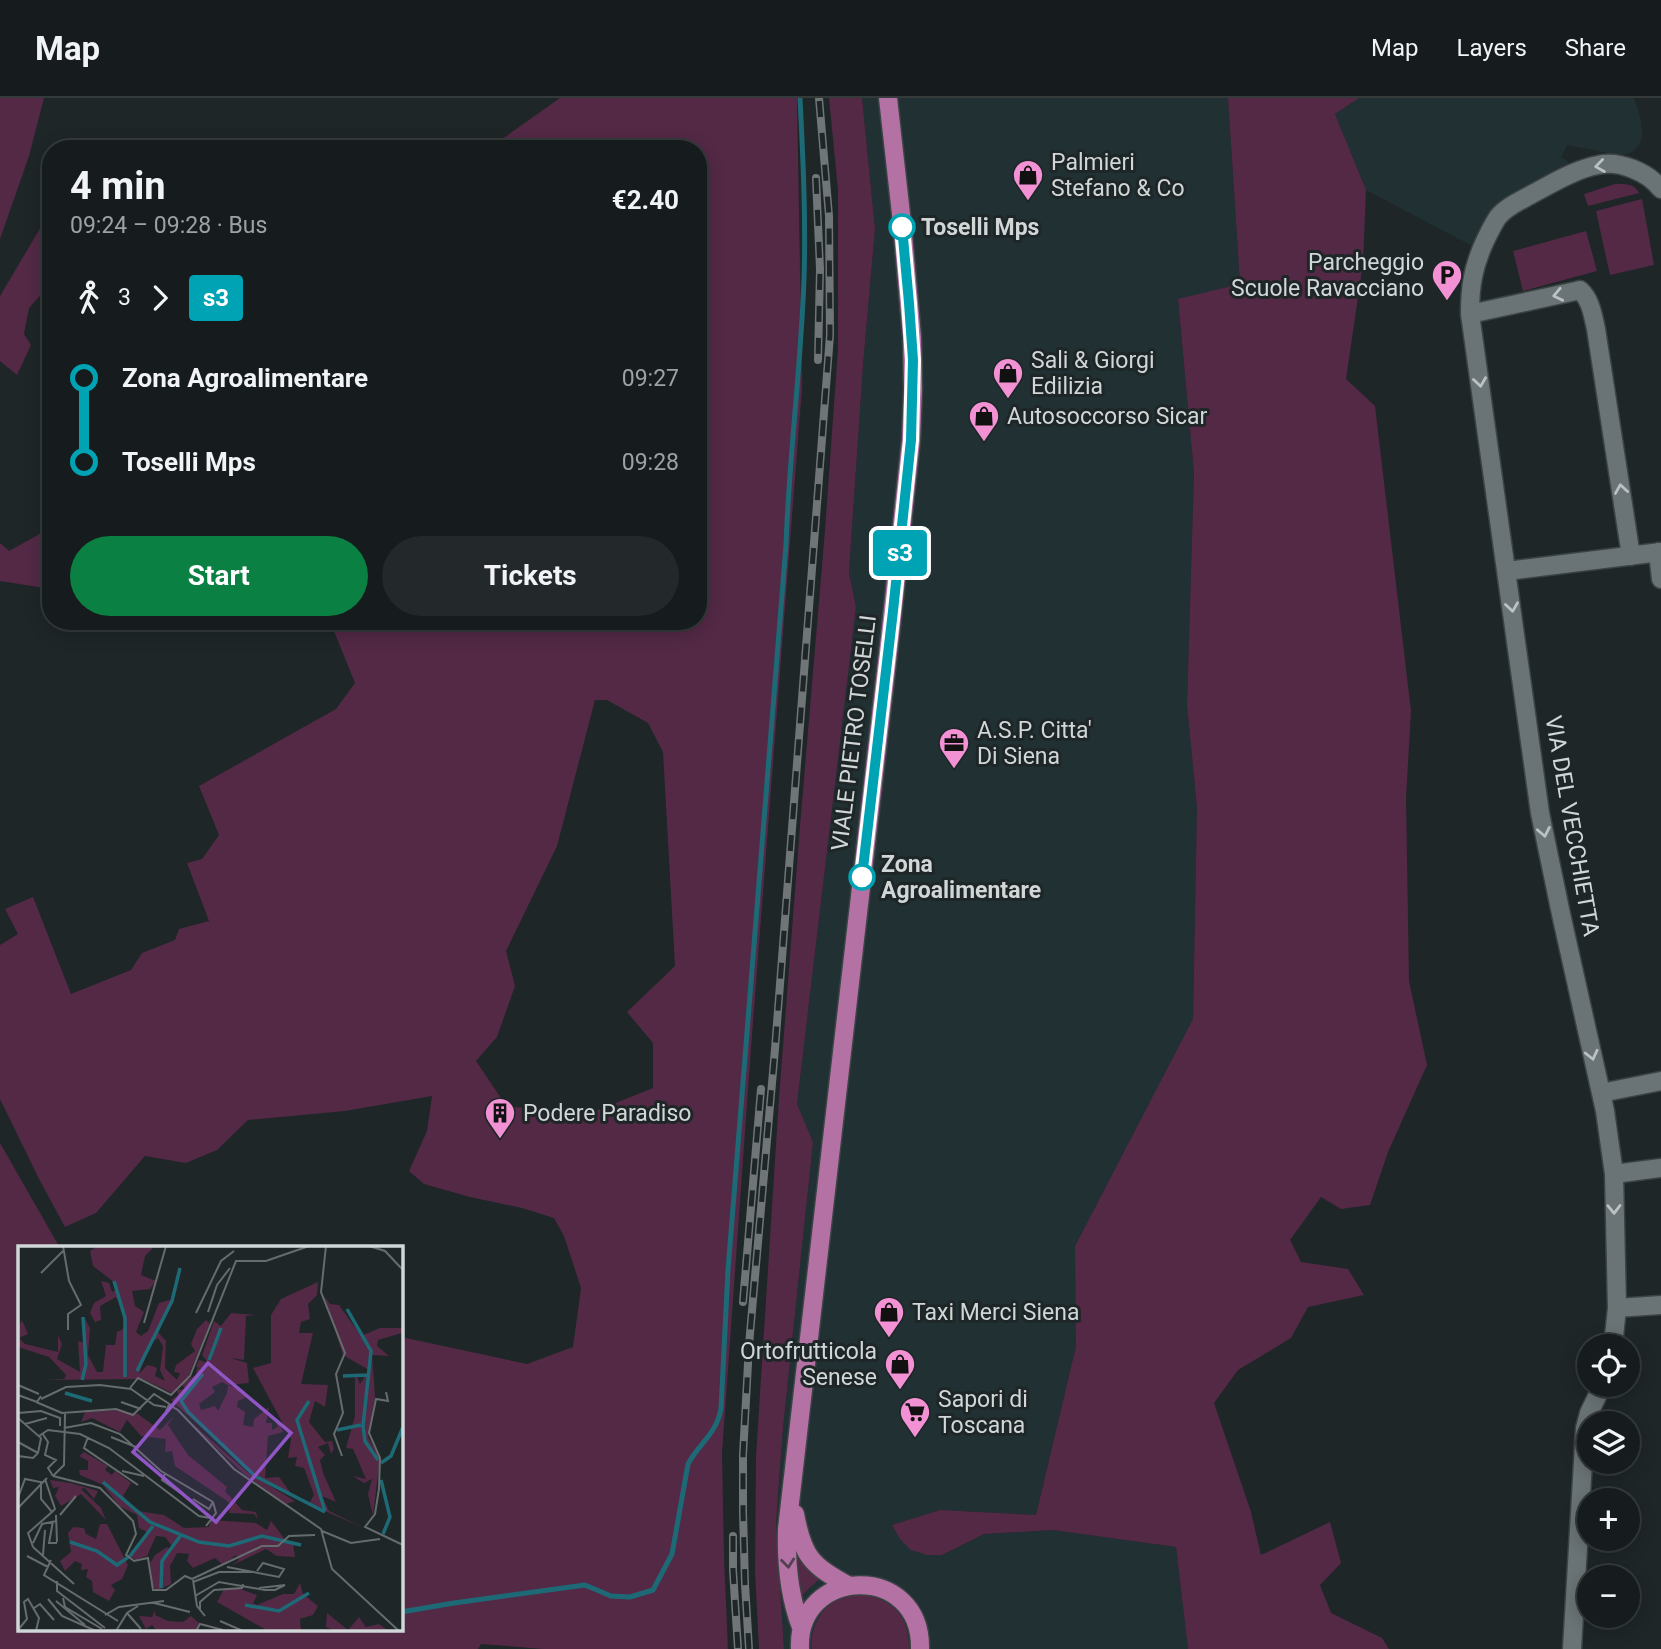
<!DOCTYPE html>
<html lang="en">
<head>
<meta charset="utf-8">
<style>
  :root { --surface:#161c1d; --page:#23292a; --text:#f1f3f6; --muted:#9ea1a4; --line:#353a3b; --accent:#0b8043 }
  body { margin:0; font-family:Roboto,sans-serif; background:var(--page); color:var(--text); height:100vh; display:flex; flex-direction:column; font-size:26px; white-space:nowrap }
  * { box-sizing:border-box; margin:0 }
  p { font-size:23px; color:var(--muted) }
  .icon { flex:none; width:38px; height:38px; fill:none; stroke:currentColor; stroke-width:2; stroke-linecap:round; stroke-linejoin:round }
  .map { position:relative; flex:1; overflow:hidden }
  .side { position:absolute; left:42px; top:42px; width:665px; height:490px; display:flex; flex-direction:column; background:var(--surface); border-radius:28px; box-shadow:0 4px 18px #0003,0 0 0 2px var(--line) }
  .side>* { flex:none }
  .badge { padding:0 14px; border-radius:5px; font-size:24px; line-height:46px }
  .fabs { position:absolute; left:1577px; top:1236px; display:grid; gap:14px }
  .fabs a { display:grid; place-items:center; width:63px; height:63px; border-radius:50%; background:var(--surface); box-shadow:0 4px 18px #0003,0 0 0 2px var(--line); font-size:35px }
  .map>.badge { position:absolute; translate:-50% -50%; box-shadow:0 0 0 4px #fff }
  .legs { display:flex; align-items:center; gap:10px; height:77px; padding:0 28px; font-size:23px }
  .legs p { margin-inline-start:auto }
  .overview { display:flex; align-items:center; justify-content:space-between; height:119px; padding:0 28px }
  h1 { font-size:38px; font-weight:700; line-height:52px }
  .primary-button { display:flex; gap:14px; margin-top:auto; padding:14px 28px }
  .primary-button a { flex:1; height:80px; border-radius:42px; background:var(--accent); color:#fff; font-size:28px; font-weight:700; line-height:80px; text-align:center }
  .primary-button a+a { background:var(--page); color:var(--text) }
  ul { padding:0 28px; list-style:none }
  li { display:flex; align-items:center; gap:24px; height:84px; font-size:26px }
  li i { display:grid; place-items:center; width:10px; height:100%; margin:0 9px; background:currentColor }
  li i::after { content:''; width:18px; height:18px; margin:-9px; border:5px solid; border-radius:50%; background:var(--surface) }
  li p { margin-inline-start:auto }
  li:first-child i { background:linear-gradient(#0000 50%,currentColor 0) }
  li:last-child i { background:linear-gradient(currentColor 50%,#0000 0) }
  header { display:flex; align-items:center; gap:42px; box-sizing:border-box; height:98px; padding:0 35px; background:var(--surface); border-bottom:2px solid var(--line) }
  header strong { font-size:33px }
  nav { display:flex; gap:38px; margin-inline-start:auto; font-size:24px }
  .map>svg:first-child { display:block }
  .built { fill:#213033 }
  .green { fill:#532946; fill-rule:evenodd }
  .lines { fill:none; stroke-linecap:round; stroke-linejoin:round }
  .stream { stroke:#1d6a76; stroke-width:5 }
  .street-casing { stroke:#3c4344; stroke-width:21 }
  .primary-casing { stroke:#3c4344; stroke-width:21 }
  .street { stroke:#6a7375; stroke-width:18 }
  .primary { stroke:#b372a3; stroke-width:18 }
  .rail-casing { stroke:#707677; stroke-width:8 }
  .rail { stroke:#1e2627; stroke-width:5; stroke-dasharray:16; stroke-linecap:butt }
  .oneway { stroke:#bcc2c3 }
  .oneway2 { stroke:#524152 }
  .line-1-casing { stroke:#fff; stroke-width:16 }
  .line-1 { stroke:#00a3b4; stroke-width:10 }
  .stop-1-dot { fill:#fff; stroke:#00a3b4; stroke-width:3.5 }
  .labels { text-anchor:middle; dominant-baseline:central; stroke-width:6; stroke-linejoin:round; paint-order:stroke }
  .poi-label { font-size:23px; fill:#d1d6d7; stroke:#1e2627; text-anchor:start }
  .stop-label { font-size:23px; font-weight:bold; fill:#d1d6d7; stroke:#1e2627; text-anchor:start }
  .street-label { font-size:23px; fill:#d1d6d7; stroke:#1e2627 }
  .inset-river { fill:none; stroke:#1d6a76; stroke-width:3.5 }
  .inset-road { fill:none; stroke:#666c6d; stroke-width:2 }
  .view { fill:#9056c5; fill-opacity:0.15; stroke:#9056c5; stroke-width:3.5 }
  .inset-edge { fill:none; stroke:#d1d6d7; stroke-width:3.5 }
</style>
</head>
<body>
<header>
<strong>Map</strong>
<nav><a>Map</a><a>Layers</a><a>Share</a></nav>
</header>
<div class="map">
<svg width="1661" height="1551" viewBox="0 0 1661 1551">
  <rect width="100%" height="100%" fill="#1e2627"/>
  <!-- built -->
  <path class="built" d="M862,0H1228L1240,186L1178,202L1194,375L1187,607L1197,710L1193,922L1075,1148L1076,1248L1036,1417L940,1412L892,1427L942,1457L984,1436L1053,1432L1176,1449L1188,1551H784L776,1428L778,1396L783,1330L813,1044L797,1006L856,509L849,474L863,267L875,131Z
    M1359,0H1634L1641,22L1642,36L1640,46L1632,54L1627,56L1619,57L1567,47L1561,60L1567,62L1569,66L1567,69L1515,98L1476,150L1366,92L1335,16Z"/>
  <!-- green -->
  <path class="green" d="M0,0H44L29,58L0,141Z
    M560,0H797L802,289L751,950L722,1355L724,1459L728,1551H544L481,1546L478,1551H0V1045L60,1150H19V1532H401V1239L527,1266L573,1249L581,1190L564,1138L554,1120L522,1110L470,1099L424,1086L409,1073L427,1033L432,998L345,1013L248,1022L217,1052L186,1065L145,1058L96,1115L65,1129L39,1081L0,1001V847L18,836L5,811L33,799L71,896L131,872L142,855L175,842L179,831L209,823L187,765L202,761L219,737L199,688L336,611L355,585L330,523H698V51H488ZM595,602H607L648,625L663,654L675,868L627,914L653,945V990L598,1012L507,1009L476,963L497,939L515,888L506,853L557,748Z
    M829,0H862L875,131L863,267L849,474L856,509L797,1006L813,1044L783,1330L778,1396L776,1428L784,1551H759L755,1474L756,1358L779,1000L800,728L825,432L838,251V92Z
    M1228,0H1359L1335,16L1366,92L1363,165L1346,281L1375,308L1411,613L1406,700L1409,883L1427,967L1388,1054L1370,1107L1341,1111L1321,1099L1290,1142L1301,1164L1348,1171L1364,1197L1308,1209L1291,1240L1238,1272L1214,1305L1251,1414L1261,1457L1330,1424L1341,1465L1320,1487L1331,1515L1382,1540L1389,1551H1188L1176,1449L1053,1432L984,1436L942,1457H927L911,1452L900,1441L892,1427L940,1412L1036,1417L1076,1248L1075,1148L1193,921L1197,710L1187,607L1194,375L1178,201L1240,186Z
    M1615,86C1625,86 1634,85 1639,95L1588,108L1584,96Z
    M1642,101L1654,167L1610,177L1596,113Z
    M51,112V188L48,189L29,210L24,236L31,247L17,277L0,263V198Z
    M1586,133L1597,173L1523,193L1513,153Z
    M51,425V491L0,483V445L9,453L38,437Z
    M794,1454L807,1471L820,1481L809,1490L798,1502Z
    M863,1496C894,1503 909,1518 909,1551H812C809,1528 824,1505 846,1498C851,1497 858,1497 863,1496Z"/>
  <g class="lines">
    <!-- stream -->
    <path class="stream" d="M401,1514L454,1505L585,1487L611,1498L630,1499L653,1492L672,1456L688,1366C699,1345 716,1337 721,1311L728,1172L786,447C789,358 801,270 804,181C806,121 803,60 800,0"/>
    <!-- street casing -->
    <g class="street-casing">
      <path id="street" d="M1470,216L1576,193L1580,192C1591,202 1593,218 1596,231L1631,458
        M1658,454L1661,481
        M1507,473L1661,454
        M1601,995L1661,983
        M1614,1076L1661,1070
        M1617,1210L1661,1207
        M1613,1248L1617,1210L1614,1076L1605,1013L1561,816L1540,715L1470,216C1470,188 1473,169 1485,143C1489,135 1493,126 1498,119C1507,108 1522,102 1534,95C1553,85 1576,71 1598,67C1619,62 1648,74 1661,91
        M1572,1551L1585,1330L1589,1315L1603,1286"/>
    </g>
    <!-- primary casing -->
    <g class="primary-casing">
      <path id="primary" d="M795,1416C803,1459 811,1467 849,1488
        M801,1529C789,1498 786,1464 787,1431L890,538L911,342L913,291L912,239L902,125L888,0
        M800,1551C796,1468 922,1464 920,1551"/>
    </g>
    <!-- street -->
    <use href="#street" class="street"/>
    <!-- primary -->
    <use href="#primary" class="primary"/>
    <!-- rail casing -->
    <g class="rail-casing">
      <path id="rail" d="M816,80L820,171L818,262
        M743,1204L761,991
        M733,1438V1472L738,1551
        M749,1551L745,1486L743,1414V1357L749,1247L775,951L830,237L829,118L819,0"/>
    </g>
    <!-- rail -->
    <use href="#rail" class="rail"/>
  </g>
  <!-- one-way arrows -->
  <defs><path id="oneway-chevron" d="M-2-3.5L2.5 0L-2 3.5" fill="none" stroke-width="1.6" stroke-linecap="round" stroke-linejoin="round" transform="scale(1.75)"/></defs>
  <g class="oneway">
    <use href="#oneway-chevron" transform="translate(1600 68) rotate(172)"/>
    <use href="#oneway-chevron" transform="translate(1558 197) rotate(168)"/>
    <use href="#oneway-chevron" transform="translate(1480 284) rotate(82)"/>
    <use href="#oneway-chevron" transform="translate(1621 391) rotate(-99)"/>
    <use href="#oneway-chevron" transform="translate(1512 509) rotate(82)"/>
    <use href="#oneway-chevron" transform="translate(1544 734) rotate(79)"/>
    <use href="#oneway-chevron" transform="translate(1592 957) rotate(77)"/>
    <use href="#oneway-chevron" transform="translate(1614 1111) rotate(89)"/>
  </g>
  <use class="oneway2" href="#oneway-chevron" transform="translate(788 1465) rotate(84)"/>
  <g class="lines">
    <!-- line-1 casing -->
    <g class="line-1-casing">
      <path id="line-1" d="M862,779L893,513L911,342L913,262L909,205L902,129"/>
    </g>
    <!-- line-1 -->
    <use href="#line-1" class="line-1"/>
  </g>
  <!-- icons -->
  <defs>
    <g id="shop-pin" transform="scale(1.575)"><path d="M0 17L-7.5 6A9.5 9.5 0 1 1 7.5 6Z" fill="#f391d5" stroke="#1e2627"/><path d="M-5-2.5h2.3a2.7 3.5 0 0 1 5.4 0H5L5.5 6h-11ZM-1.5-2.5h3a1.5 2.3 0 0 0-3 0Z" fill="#111"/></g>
    <g id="parking-pin" transform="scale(1.575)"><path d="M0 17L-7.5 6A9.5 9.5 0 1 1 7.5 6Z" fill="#f391d5" stroke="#1e2627"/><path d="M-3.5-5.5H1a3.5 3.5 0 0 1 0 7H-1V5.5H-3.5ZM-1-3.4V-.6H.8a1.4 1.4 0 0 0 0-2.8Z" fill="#111"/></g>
    <g id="office-pin" transform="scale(1.575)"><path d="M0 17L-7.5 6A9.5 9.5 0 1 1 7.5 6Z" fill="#f391d5" stroke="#1e2627"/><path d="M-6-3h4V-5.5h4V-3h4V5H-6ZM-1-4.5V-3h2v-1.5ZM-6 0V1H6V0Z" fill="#111"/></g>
    <g id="building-pin" transform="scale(1.575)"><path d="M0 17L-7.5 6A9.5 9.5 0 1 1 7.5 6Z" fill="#f391d5" stroke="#1e2627"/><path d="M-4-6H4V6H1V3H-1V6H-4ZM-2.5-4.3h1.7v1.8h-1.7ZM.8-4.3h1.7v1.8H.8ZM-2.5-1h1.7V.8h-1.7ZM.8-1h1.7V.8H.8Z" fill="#111"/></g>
    <g id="supermarket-pin" transform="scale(1.575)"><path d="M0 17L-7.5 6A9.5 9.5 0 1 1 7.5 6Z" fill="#f391d5" stroke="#1e2627"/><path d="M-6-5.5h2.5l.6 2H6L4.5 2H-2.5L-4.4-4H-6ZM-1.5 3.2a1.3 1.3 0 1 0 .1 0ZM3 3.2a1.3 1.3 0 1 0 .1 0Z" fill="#111"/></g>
  </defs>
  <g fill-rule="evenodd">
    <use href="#shop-pin" x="1028" y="77"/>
    <use href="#parking-pin" x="1447" y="177"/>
    <use href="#shop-pin" x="1008" y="275"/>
    <use href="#shop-pin" x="984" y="318"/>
    <use href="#office-pin" x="954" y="645"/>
    <use href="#building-pin" x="500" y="1015"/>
    <use href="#shop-pin" x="889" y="1214"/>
    <use href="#shop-pin" x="900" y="1266"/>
    <use href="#supermarket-pin" x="915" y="1314"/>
  </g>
  <!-- markers -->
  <g class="stop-1-dot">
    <circle cx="902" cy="129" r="12"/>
    <circle cx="862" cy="779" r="12"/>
  </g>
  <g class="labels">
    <!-- poi labels -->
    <g class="poi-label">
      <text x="1051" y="64">Palmieri<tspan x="1051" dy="26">Stefano &amp; Co</tspan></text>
      <text x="1424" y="164" text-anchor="end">Parcheggio<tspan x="1424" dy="26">Scuole Ravacciano</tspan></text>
      <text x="1031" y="262">Sali &amp; Giorgi<tspan x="1031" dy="26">Edilizia</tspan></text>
      <text x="1007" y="318">Autosoccorso Sicar</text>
      <text x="977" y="632">A.S.P. Citta'<tspan x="977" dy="26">Di Siena</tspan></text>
      <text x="523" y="1015">Podere Paradiso</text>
      <text x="912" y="1214">Taxi Merci Siena</text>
      <text x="877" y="1253" text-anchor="end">Ortofrutticola<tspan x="877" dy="26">Senese</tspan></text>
      <text x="938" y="1301">Sapori di<tspan x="938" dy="26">Toscana</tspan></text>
    </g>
    <!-- stop labels -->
    <g class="stop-label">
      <text x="921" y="129">Toselli Mps</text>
      <text x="881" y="766">Zona<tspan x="881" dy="26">Agroalimentare</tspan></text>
    </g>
    <!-- street labels -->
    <g class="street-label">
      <text transform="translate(854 635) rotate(-83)">VIALE PIETRO TOSELLI</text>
      <text transform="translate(1572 728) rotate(80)">VIA DEL VECCHIETTA</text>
    </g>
  </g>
  <!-- overview -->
  <g transform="translate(18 1148)">
    <rect width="385" height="385" fill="#1e2627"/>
    <path d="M137,0L127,10L123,29L138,35L132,43L114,45L117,60L126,66L118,86L123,90L130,85L141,57L155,53L139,85L148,95L147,122L159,134L162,127L156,126L158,119L177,105L173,98L179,83L188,74L192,78L170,131L154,147L125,133L26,134L46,133L48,129L31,111L0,101V81L4,74L10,88L1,92L7,98L40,106V89L44,98L39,113L62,126L60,95L66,97V71L72,82L70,109L79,126H85L88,99H97L99,86L107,82V69L98,51L82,60L83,74L77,76L72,67L76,57L88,50L83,35L91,37L94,46L98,44L96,36L75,20L72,5L80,0ZM140,92L145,100L142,124L147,135L137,130L139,122L134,120L129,119L121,128L133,97ZM300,36L299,49L290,58L292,73L283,76L281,87H295L283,138L310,139L307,161L297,155L291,176L307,196L314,195L316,203L313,208L310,197L300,201L307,209L302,214L305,227L318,256L304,250L311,265L346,282L270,249L237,230L153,154L160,149L159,144L168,143L163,138L178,129L179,122L185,123L178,121L181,114L190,117L184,109L196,75L203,80L213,67L238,69L228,70L226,114L212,112L229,117L231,137L210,139L225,144L229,151L220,155L219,161L227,166L225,179L235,181L236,173L251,161L248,177H254V184L260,181L257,175L262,179L265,186L250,190L247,232L261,231L275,250L292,256L296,249L286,222L277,220L279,211L270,212L273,193L235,122L253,117V69L263,53ZM204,136L210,139L209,147L200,165L197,160L183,164L181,158L197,146L194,141ZM306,50L312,58L321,59L343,90L362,82H385L384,87L360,94L359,100L371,110L354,109L357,150L350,191L362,212L355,270L350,248L354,233L346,237L335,230L348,233L335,203L328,202L337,170V127L342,138L351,124L325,109ZM143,150L230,227L277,255L268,258L226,228ZM100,164L120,168L142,184L156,170L150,179L170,209L209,241L207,245L224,264L238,266L240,273L236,268L211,267L212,257L157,220L154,205L147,206L148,193L123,190L109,174L102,186L74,172L63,176L67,166ZM66,206L90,220L87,224L94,229L97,225L113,237L105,250L120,265L146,269L166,282L191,281L193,274L238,277L249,284L253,275L266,292L260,301L268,294L275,298L277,311L259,310L248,303L213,320L221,314L218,309L205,319L197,312L175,322L169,315L171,308L159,307L152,320L153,338L140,344L135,341L132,317L137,309L149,301L153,304L158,296L154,300L147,291L138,290L129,310L118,314L110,310L129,286L121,282L119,269L101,260L85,239L62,229L61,224H70V215L61,210ZM32,234L53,237L80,245L76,253L67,242L63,243L83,262L88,274L63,248L43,260L37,250L41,241L35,242ZM82,278H89L110,319L104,333L93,339L97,344L91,355L75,346L74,335L68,331L70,323L63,324L64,318L57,315L47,325L42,315L53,306L50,287L55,281L66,282L68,288L78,293ZM282,337L285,348L300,360L295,369L282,373L283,385H250L199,356L206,343H222L239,349L235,357L239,359L265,348H276ZM137,364V369L150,375L165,376L173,370L181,377L177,385H139L134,379L128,383L121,370L134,371ZM309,367L330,384L341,371L348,381L361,378L371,385H317L308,381Z" fill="#532946" fill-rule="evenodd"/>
    <path class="inset-river" d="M96,35L107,72V131M329,63L353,105L345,180L347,195L360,214M191,114L203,82M119,125L154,55L162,22M185,128L163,155L170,166L237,230L307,266M325,130L350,129M64,134L68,118L65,71M47,147L74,155M291,155L279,174L307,265M319,184L343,179M363,217L373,210L385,181M363,234L372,271L365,288M85,236L132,276L181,296L211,300L244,290L283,299M52,296L79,305L99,319L112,310L135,280M143,342L144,315L163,289M227,359L261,365L291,347"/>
    <path class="inset-road" d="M45,0L51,35L63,59L50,68V84M308,0L303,46L327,107L318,128L325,167L316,188L324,210M351,0L367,5L385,24M23,27L45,5M190,66L199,39L212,22M178,67L203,15L216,5M126,77L148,0M0,139L21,148M112,142L120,132L153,149L172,130L218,15H248L291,0M368,146L370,155L358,153L351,187L362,212L361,243L357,268L347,281L385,299M0,149L19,156L23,150M23,153L48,141L82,139L113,143L136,159L148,161M18,156L44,167M103,156L123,163M148,165L151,159L160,164L216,223L303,283L314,323L381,385M0,167L23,165L42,172V180M44,167L98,163L115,169L136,148L153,159M0,172L23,192L20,207M7,178L29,172M46,182L73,177L102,188L143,225L195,256M24,187L30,196L27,209L38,214L30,222L35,230M21,190L30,184L62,188L91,202L181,270L192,272M70,191L66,202L120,239M93,191L118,201M0,196L20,207M0,210L15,212L20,207M104,225L126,230M147,228L144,234L174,255M35,230L82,242L115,275L118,288L108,309L116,315L130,312L135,344H148L167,330L174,333M35,230L46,219L47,168M27,233L37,263L34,266M23,235V253L34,266M0,252L7,233L22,236M175,253L191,263L195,256M0,262L29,232M38,269L39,296M42,269L58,250M35,275L31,297H39M188,280L198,267L195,256M304,285L333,297L362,293M15,297L24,278L39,275M15,301L56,338M15,301L10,287L34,266M25,309L27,284M9,310L30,321M33,314L26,329L100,375M209,321L261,331L266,323L245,317L239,325M174,333L244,300H260L271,290L297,289M175,334L179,360L187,370M39,335V345L87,382M175,336L201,326H235M177,350L201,336L247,344H257L267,339L241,342M45,352L47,361L84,383M30,353L44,370L78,385M38,355L67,379M136,357L172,366M16,362L22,358L36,374M182,364V356L196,344L224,342L225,338M109,367L123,383M87,369L101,361L146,355M202,375L225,385M0,384L9,373L6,356L10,353L21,372L18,385M98,385L109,367L120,360M178,385L182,378L205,384"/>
    <path class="view" d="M190,117L273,187L198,276L115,206Z"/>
    <rect width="385" height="385" class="inset-edge"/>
  </g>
</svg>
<div class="fabs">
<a><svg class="icon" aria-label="locate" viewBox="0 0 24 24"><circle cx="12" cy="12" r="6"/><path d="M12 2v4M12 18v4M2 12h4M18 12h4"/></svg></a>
<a><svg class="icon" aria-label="layers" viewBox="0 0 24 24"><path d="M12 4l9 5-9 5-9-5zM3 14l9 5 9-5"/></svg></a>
<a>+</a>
<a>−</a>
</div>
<b class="badge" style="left:900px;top:455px;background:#00a3b4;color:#fff">s3</b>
<section class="side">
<div class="overview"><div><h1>4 min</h1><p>09:24 – 09:28 · Bus</p></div><b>€2.40</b></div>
<div class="legs"><svg class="icon" aria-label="walk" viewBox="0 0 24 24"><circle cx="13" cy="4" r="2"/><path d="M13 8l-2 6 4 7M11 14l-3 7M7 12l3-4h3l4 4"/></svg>3<svg class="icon" aria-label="forward" viewBox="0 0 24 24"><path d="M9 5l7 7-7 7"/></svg><b class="badge" style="background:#00a3b4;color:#fff">s3</b></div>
<ul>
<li><i style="color:#00a3b4"></i><b>Zona Agroalimentare</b><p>09:27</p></li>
<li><i style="color:#00a3b4"></i><b>Toselli Mps</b><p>09:28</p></li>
</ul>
<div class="primary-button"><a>Start</a><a>Tickets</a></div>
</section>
</div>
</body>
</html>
